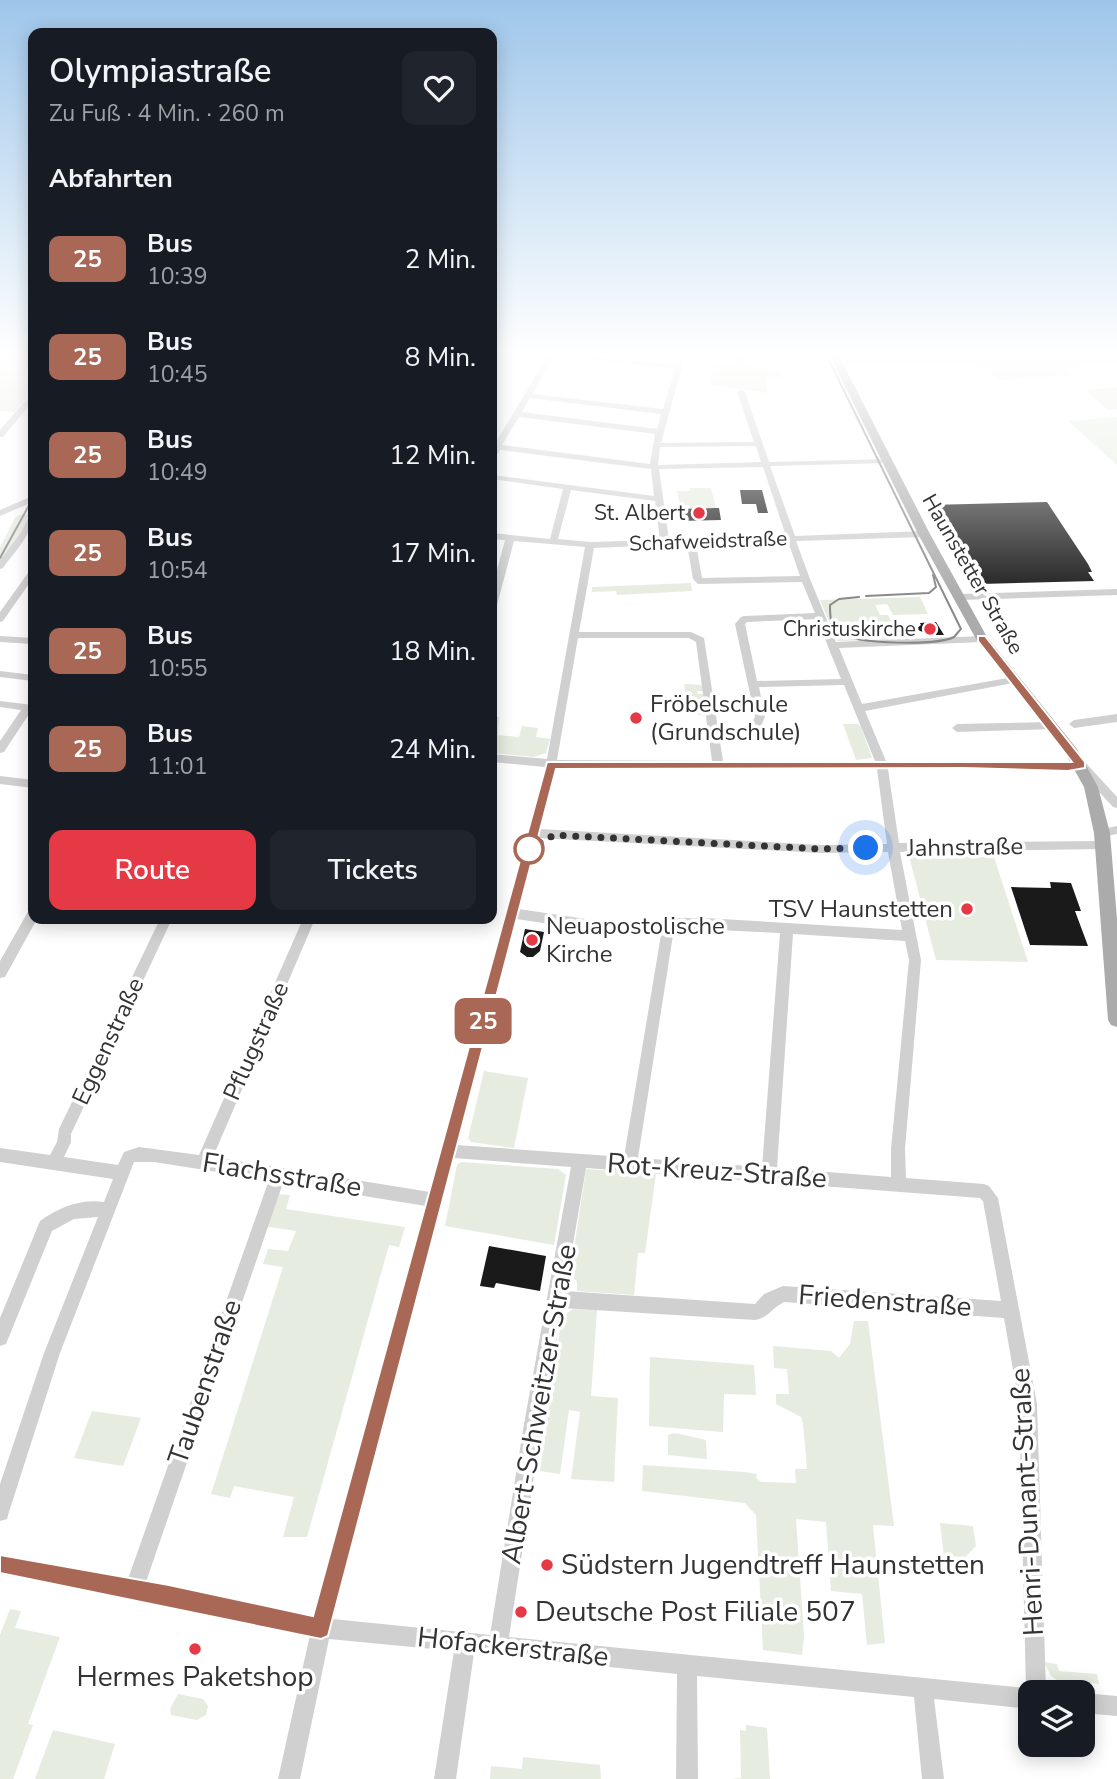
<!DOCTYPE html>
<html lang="de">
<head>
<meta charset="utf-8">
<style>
  :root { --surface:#171b24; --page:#20242c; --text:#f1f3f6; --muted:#9ea1a6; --accent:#e63946 }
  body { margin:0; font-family:"Nunito Sans",sans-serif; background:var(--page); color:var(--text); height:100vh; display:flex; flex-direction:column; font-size:26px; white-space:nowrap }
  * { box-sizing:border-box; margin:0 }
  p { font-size:23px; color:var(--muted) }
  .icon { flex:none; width:38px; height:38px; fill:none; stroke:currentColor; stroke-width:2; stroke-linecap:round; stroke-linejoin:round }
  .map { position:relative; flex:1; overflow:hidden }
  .details { position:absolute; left:28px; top:28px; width:469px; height:896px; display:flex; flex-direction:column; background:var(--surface); border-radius:14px; box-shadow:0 4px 18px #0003 }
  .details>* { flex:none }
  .badge { padding:0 14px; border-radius:10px; font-size:24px; line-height:46px }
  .tools { position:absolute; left:1018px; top:1680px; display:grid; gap:14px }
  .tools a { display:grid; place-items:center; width:77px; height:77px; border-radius:14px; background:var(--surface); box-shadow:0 4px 18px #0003; font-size:35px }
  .you { position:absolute; width:35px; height:35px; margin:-18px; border:5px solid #fff; border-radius:50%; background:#1a73e8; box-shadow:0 0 0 10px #1a73e833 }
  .map>.badge { position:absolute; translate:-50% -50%; box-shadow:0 0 0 4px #fff }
  h2 { padding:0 21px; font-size:26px; line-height:63px }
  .round { display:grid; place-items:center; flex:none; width:74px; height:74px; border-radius:14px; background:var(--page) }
  .summary { display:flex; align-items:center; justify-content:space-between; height:119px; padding:0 21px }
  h1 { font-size:33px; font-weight:600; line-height:52px }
  .button { display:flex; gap:14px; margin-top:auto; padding:14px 21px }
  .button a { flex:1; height:80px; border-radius:14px; background:var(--accent); color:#fff; font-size:28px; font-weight:600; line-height:80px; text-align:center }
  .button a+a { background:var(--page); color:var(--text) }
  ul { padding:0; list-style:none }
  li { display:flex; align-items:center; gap:21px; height:98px; padding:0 21px }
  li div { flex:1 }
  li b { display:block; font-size:26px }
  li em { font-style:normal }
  li .badge { min-width:77px; font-weight:700; text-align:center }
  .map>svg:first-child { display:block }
  .green { fill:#e6ecdf }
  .building { fill:#1a1a1a }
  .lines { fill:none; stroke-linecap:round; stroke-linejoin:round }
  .minor { fill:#d0d0d0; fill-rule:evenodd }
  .major { fill:#ababab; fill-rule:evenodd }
  .tram { stroke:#888; stroke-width:2 }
  .line { fill:#a96855; stroke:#fff; stroke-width:2 }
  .walk { stroke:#333; stroke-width:7; stroke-dasharray:0 12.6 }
  .poi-dot { fill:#e63946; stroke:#fff; stroke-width:2.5 }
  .stop-dot { fill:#fff; stroke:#a96855; stroke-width:3.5 }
  .labels { text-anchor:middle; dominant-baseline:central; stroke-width:7; stroke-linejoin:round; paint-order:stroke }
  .far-poi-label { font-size:21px; fill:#333; stroke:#fff; text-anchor:end }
  .far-street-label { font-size:21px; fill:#333; stroke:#fff }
  .poi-label { font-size:24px; fill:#333; stroke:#fff; text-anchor:start }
  .street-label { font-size:24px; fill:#333; stroke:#fff }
  .near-street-label { font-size:28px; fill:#333; stroke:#fff }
  .near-poi-label { font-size:28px; fill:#333; stroke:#fff; text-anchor:start }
</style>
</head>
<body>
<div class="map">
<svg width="1117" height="1779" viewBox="0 0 1117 1779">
  <rect width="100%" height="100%" fill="#fff"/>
  <!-- green -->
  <path class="green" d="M0,352H33V391L14,412L0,411Z
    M842,352H1117V363L1064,367L1072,375L1000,380L973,362L847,365Z
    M714,363L780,370L782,378H767V393L710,385Z
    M1117,387V409L1108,410L1086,390Z
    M1117,417V465L1068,421Z
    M690,488H711L716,508H690L689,505H680L677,491H690Z
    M29,514L22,530L0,560V547L15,518L18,515Z
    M691,583L692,591L617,595L616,591L592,592V587Z
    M920,597L928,614L893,615L887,604L875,605L880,615H888L892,623L899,624L905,640L837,641L820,600Z
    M684,684L702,685L703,691H697L698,694H703L704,699L698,700L699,703H704L706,716L687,712Z
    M492,716L499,717L498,735L519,737L522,726L538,728L536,737L550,739L546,753L534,757L492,753Z
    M843,724H858L861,727L872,758L856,760Z
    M909,856L994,857L1028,962L936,960Z
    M484,1071L528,1078L514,1148L471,1142L468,1138Z
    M461,1162L558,1169L566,1175L554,1245L445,1226L457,1165Z
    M586,1169L656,1174L645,1253H638L634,1295L577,1291V1281L570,1275Z
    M275,1194L290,1195L286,1209L405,1227L399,1247L389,1245L307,1537H283L294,1497L234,1486L230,1498L211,1494L283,1267L263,1264L268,1249L288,1251L296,1231L264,1226Z
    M573,1309L597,1310L591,1396L618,1398L614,1482L571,1479L580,1412L569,1410L560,1474L540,1471L560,1328L562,1317Z
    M854,1321H868L894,1526L873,1525L885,1643L867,1645L862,1594L831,1591L826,1522L796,1519L804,1636L802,1655L763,1650L756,1515L745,1503L642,1491L643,1465L744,1472L757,1474L756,1478L761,1482L796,1483L795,1469H807L803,1424L801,1417L776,1404V1394H789L787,1369L774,1368L773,1346L831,1351L839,1358L850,1344Z
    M650,1357L754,1365L756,1395L724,1394L723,1432L649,1426Z
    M92,1411L141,1418L123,1466L74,1458Z
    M675,1433L706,1440L707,1459L668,1455V1435Z
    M940,1523L973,1526L976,1546L965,1557L944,1556Z
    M10,1609L21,1611L15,1628L60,1637L28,1724L33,1725L13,1779H0V1635Z
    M1044,1662L1057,1664L1059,1671L1097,1674L1099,1684L1057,1680L1051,1676Z
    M178,1694L203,1699L208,1706L206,1715L197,1720L171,1715L170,1709Z
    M746,1725L767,1728L770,1779H731L741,1778L740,1730L746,1731Z
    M53,1730L115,1744L104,1779H35Z
    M523,1757L600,1765L601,1779H490L491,1766L522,1769Z"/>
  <!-- building -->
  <path class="building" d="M740,490H762L768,513H758L756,504H742Z
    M1047,502L1088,564L1092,572H1088L1094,581L980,584L956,540H947L929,505Z
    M716,508H719L721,520L679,521L677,509Z
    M936,622L944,635H929L916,629L921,625L920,623Z
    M1050,882L1071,883L1081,911H1075L1088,946L1030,945L1011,887L1051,888Z
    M525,929L544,932L540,951L533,957H527L520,952Z
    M489,1246L546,1256L540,1291L496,1283L494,1288L480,1286Z"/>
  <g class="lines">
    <!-- minor -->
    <path class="minor" d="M550,352L676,365L679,352H686L661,443L754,442L737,392L741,390L745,392L769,462L890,459L891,461L887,463L770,466L795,536L924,531L928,534L924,537L796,541L810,579L836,642L982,636L987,639L982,642L839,648L862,704L1013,677L1018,680L1013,683L865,711L886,761H1081L1085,762L1117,797V808L1113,807L1078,769H888L899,843L1104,841L1110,845L1104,849L900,852L921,960L905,1149L906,1178L984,1184L989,1186L998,1198L1037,1404L1046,1692H1031V1709L934,1699L944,1779H922L914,1697L697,1676L698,1779H676L677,1674L474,1653L456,1779H434L454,1651L329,1639L300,1779H278L310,1635L169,1606L0,1574V1556L128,1579L269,1180L154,1162H134L60,1353L9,1512L7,1519L0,1521V1484L44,1353L98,1217L74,1219L52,1231L6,1344L0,1346V1318L40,1221C60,1207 80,1199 104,1202L113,1179L0,1162V1148L50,1155L57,1142L59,1129L160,919H172L71,1134V1142L64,1157L118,1165L124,1152L139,1147L199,1155L303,919H315L213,1157L430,1192L545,767L492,762V754L547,759L585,547L514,541L497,605L492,608V589L505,540L492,539V533L550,539L563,489L492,479V475L654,496L651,469L500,450L495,458H492L493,447ZM555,355L675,369L663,409L532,394ZM530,398L661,414L657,429L522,412ZM519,417L655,434L650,464L502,445ZM756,446L761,462L658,465L660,447ZM763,467L786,536L669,540L659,469ZM571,490L655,501L660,540L590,542L558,539ZM788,541L800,576L702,578L696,544ZM687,544L693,579L698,584L802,582L815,613L744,616L741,617L735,624L755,717L751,725L752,728H760L765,717L759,687L844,685L875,761H723L704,638L691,632H579L594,548ZM817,619L841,679L757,681L745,624L747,622ZM578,638H689L696,642L712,761L557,760ZM556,768L877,769L887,844L821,845L540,829ZM538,838L821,853L888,852L902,930L705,918H677L626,925L519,909ZM516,919L626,935L659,930L661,935L624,1157L457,1145ZM677,928L780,933L762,1167L638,1158L673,935L671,929ZM793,934L905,941L909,960L891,1149V1177L777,1168ZM454,1158L571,1167L524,1424L490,1635L333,1619ZM586,1168L980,1198L983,1201L1001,1301L783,1286L764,1294L755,1304L565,1291ZM283,1183L426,1206L314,1617L146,1582ZM784,1302L1004,1318L1019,1404L1026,1688L509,1637L542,1424L562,1308L755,1320C768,1318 772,1308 784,1302Z
      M739,352H746L743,363L739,365L735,363Z
      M809,352H828L836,355L833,357Z
      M30,395H33V401L3,437H0V430Z
      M30,497H33V502L0,516V510Z
      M30,514H33C33,534 15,551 3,568L0,569V560L21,532Z
      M33,569V578L3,621L0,622V612L30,570Z
      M1117,589V595L959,600L954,597L959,594Z
      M0,636L33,638V644L0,642Z
      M0,671L33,675V681L0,677Z
      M0,701L33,705V711H31L4,752L0,753V741L21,710L0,707Z
      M1117,714V722L1074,728L1069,724L1074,720Z
      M1050,722L1055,726L1054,729L957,732L952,728L957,724Z
      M0,776L33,780V788L0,784Z
      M1117,826V834L1102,837L1096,833L1098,830Z
      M33,909V919H37L5,977L0,978V961L29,910Z
      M1083,1693L1117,1696V1716L1083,1713Z"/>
    <!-- major -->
    <path class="major" d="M828,352H837L930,534L987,637L1077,749L1098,787L1110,833L1117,919V1027L1111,1025L1108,1020L1094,833L1084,787L1066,755L976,639L918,534Z"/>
    <!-- tram -->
    <path class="tram" d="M825,352L961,629C960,630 954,637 954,637C937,646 857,644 841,634C830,627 830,617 830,605L839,599L859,597
      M0,558L33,498
      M866,596L929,593L936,587L933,575"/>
  </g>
  <!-- sky -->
  <linearGradient id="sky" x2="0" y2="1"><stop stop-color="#9ec6ea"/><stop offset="0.59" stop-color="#fff"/><stop offset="1" stop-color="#fff" stop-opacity="0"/></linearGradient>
  <rect width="1117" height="601" fill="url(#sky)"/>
  <!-- line -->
  <path class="line" d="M978,636H985L1085,762V768L1068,771L965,768L556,769L328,1636L321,1639L0,1573V1555L169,1585L313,1616L547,762H1072L978,641Z"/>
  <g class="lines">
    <!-- walk -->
    <path class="walk" d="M529,849L554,835L821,849L866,848"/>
  </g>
  <!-- markers -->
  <g class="poi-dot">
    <circle cx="699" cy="513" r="7"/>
    <circle cx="930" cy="629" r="7"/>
    <circle cx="636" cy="718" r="7"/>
    <circle cx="967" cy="909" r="7"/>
    <circle cx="532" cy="940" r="7"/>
    <circle cx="547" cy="1565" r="7"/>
    <circle cx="521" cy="1612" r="7"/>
    <circle cx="195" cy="1649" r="7"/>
  </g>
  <circle class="stop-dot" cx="529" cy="849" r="14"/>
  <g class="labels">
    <!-- far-poi labels -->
    <g class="far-poi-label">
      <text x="685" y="513">St. Albert</text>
      <text x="916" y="629">Christuskirche</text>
    </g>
    <!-- far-street labels -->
    <g class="far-street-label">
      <text transform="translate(708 541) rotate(-2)">Schafweidstraße</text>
      <text transform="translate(973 574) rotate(60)">Haunstetter Straße</text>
    </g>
    <!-- poi labels -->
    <g class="poi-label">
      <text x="650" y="704">Fröbelschule<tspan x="650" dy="28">(Grundschule)</tspan></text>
      <text x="953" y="909" text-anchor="end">TSV Haunstetten</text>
      <text x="546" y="926">Neuapostolische<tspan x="546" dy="28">Kirche</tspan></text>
    </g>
    <!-- street labels -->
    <g class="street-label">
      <text transform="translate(965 847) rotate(-1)">Jahnstraße</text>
      <text transform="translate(108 1041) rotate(-65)">Eggenstraße</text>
      <text transform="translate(256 1041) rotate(-66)">Pflugstraße</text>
    </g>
    <!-- near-street labels -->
    <g class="near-street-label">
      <text transform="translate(717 1171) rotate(4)">Rot-Kreuz-Straße</text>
      <text transform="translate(282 1175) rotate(9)">Flachsstraße</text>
      <text transform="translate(885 1301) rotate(4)">Friedenstraße</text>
      <text transform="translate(205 1382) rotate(-71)">Taubenstraße</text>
      <text transform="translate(539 1404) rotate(-80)">Albert-Schweitzer-Straße</text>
      <text transform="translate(1027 1502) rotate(-93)">Henri-Dunant-Straße</text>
      <text transform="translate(513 1647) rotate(6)">Hofackerstraße</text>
    </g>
    <!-- near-poi labels -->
    <g class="near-poi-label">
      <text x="561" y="1565">Südstern Jugendtreff Haunstetten</text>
      <text x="535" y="1612">Deutsche Post Filiale 507</text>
      <text x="195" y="1677" text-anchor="middle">Hermes Paketshop</text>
    </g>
  </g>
</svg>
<div class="tools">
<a><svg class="icon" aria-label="layers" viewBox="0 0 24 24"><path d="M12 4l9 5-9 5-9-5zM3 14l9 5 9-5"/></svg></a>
</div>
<div class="you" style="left:866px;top:848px"></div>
<b class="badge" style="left:483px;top:1021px;background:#a96855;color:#fff">25</b>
<section class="details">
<div class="summary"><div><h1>Olympiastraße</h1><p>Zu Fuß · 4 Min. · 260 m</p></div><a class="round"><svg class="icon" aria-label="heart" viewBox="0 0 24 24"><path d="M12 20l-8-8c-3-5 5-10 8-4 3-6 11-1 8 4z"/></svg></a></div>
<h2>Abfahrten</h2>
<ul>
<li><span class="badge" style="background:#a96855;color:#fff">25</span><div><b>Bus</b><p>10:39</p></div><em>2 Min.</em></li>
<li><span class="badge" style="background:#a96855;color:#fff">25</span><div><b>Bus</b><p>10:45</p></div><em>8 Min.</em></li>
<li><span class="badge" style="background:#a96855;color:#fff">25</span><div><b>Bus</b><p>10:49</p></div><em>12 Min.</em></li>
<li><span class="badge" style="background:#a96855;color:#fff">25</span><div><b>Bus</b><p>10:54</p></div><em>17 Min.</em></li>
<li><span class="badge" style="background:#a96855;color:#fff">25</span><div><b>Bus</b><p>10:55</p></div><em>18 Min.</em></li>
<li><span class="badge" style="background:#a96855;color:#fff">25</span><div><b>Bus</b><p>11:01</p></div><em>24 Min.</em></li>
</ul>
<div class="button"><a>Route</a><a>Tickets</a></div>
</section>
</div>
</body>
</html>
